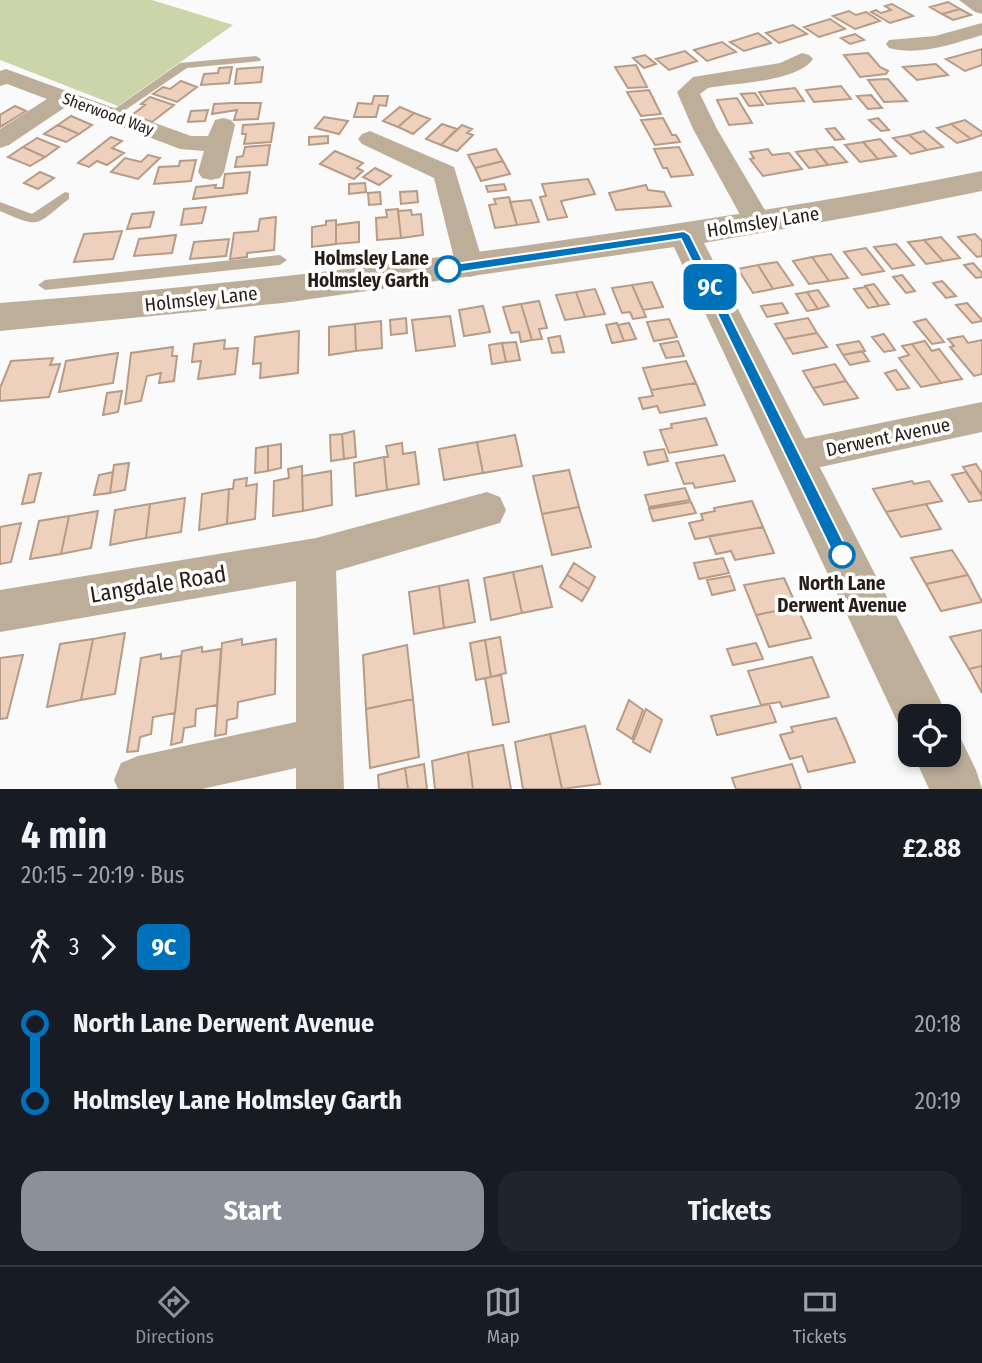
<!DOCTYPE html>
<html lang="en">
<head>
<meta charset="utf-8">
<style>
  :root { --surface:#171b24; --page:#20242c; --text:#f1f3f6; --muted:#9ea1a6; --line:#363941; --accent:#8c9099 }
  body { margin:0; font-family:"Fira Sans Condensed",sans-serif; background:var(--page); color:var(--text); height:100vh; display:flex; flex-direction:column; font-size:26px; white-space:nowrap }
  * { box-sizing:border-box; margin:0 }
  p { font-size:23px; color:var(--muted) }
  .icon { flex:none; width:38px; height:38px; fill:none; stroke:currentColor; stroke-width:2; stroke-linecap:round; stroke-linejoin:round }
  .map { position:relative; height:789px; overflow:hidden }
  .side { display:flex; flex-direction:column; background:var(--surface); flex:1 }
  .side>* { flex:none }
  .badge { padding:0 14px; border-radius:10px; font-size:24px; line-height:46px }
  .fabs { position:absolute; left:898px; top:704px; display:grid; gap:14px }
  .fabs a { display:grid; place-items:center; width:63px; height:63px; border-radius:14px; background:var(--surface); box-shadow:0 4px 10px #0003; font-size:35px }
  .map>.badge { position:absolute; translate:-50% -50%; box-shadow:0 0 0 4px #fff }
  .legs { display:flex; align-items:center; gap:10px; height:77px; padding:0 21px; font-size:23px }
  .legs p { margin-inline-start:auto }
  .head { display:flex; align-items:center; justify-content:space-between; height:119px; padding:0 21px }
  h1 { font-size:38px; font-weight:700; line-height:52px }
  .action { display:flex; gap:14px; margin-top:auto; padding:14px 21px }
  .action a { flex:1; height:80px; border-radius:21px; background:var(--accent); color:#fff; font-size:28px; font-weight:700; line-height:80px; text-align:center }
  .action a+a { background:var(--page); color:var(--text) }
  ul { padding:0 21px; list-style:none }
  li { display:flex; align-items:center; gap:24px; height:77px; font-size:26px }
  li i { display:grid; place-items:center; width:10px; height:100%; margin:0 9px; background:currentColor }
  li i::after { content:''; width:18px; height:18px; margin:-9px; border:5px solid; border-radius:50%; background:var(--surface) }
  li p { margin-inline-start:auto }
  li:first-child i { background:linear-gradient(#0000 50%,currentColor 0) }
  li:last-child i { background:linear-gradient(currentColor 50%,#0000 0) }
  .dock { display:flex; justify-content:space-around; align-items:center; height:98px; border-top:2px solid var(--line); background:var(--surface); font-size:19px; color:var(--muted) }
  .dock a { display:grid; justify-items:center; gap:4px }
  .dock .active { color:var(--accent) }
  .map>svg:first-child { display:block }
  .green { fill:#ccd4aa }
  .building { fill:#eed1bc; stroke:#b69b87; stroke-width:2 }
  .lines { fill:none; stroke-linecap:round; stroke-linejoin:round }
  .service { fill:#bdae9a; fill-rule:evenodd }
  .minor { fill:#bdae9a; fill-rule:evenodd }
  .tertiary { fill:#bdae9a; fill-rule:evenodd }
  .line-1 { fill:#0072bc; stroke:#fff; stroke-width:2 }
  .stop-1-dot { fill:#fff; stroke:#0072bc; stroke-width:3.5 }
  .labels { text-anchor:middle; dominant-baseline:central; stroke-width:7; stroke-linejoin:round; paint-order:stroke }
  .far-street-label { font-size:16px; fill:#281c17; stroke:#fff }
  .street-label { font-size:19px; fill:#281c17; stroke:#fff }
  .stop-label { font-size:19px; font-weight:bold; fill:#281c17; stroke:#fff; text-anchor:end }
  .near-street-label { font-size:23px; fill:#281c17; stroke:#fff }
</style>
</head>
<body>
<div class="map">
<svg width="982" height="789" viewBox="0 0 982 789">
  <rect width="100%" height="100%" fill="#fafafa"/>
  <!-- green -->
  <path class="green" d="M0,0H152L233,25L118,106L0,60Z"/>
  <!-- building -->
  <path class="building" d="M948,2L960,9L942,14L930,7Z
    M892,4L913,16L890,23L871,12L876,10L881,13L891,10L885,6Z
    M960,9L971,15L953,20L942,14Z
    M849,11L856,15L866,12L880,21L855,29L833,16Z
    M830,19L845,29L819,37L804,27Z
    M793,25L807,34L779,43L766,33Z
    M758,33L771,43L744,51L730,42Z
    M855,34L864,40L850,44L841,38Z
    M722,42L736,52L707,61L694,50Z
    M982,49V65L965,71L946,59Z
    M685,51L697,61L669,70L656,59Z
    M868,53L880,67L888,71L886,74L860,77L844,55Z
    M645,55L656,64L644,68L633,58Z
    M936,64L948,75L917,80L903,67Z
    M636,65L647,87L628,88L615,67Z
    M232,67L229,83L201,85L204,74L218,73L219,68Z
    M263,67L261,82L235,84L237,69Z
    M888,79L907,101L884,102L868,80Z
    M181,81L197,87L177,102L153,94L163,87L170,89Z
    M841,86L851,99L814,102L806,90Z
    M795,88L804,101L767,104L759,92Z
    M649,90L661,114L641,116L627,92Z
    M755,93L763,105L749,106L741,94Z
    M871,95L882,108L868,109L857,96Z
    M374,96H388L386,106L379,105L376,117H354L358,103L372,104Z
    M150,97L174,105L152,122L132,115L145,105L141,104Z
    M737,98L752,123L729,125L717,100Z
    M232,103H261L258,119L234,120L237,110L212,114L214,104Z
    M15,106L26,111L0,127V115Z
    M400,107L414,113L398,127L383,121Z
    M208,110L205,121L188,122L191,111Z
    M414,113L430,119L413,134L398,127Z
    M71,116L92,125L79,134L58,125Z
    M324,117L348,121L339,134L315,128Z
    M663,118L672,135H676L680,142L655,145L641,120Z
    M878,118L889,130L881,131L869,120Z
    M965,120L982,132V135L971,139L951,124Z
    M274,123L271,142L244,144L246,134H242L243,125Z
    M442,124L457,129L441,145L426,139Z
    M951,124L971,139L957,143L937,128Z
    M58,125L79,134L66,142L44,134Z
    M462,125L472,129L467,133L473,135L457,151L441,145Z
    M835,128L844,139L835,140L826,129Z
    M924,131L943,147L927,150L909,135Z
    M909,135L927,150L911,154L893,138Z
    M328,136V143L309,145V137Z
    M111,137L122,141L112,148L124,153L107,165L97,161L89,167L78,163Z
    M37,138L59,147L45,157L23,147Z
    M880,139L896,156L878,159L863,142Z
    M863,142L878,159L860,162L845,145Z
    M270,145L267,165L235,167L237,157L243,156L245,147Z
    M23,147L45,157L30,166L8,157Z
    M679,147L693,175L671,177L667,168H663L654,149Z
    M833,147L847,162L828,165L815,149Z
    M496,149L503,161L475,168L468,155Z
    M768,149L772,155L789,153L802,169L763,176L750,159L754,158L750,152Z
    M815,149L828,165L809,168L796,152Z
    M335,151L363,163L357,168L363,171L354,179L320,164Z
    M148,155L160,158L138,179L111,172L125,158L141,162Z
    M196,160L191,181L154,184L159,167L179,166L180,161Z
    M503,161L510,174L481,181L475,168Z
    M375,168L391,176L379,185L363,177Z
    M40,172L54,178L38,189L24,183Z
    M250,172L247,193L193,199L196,187L216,185L215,188H223L225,174Z
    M588,179L595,194L561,201L567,217L548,220L540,197L546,196L542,184Z
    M365,183L366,192L349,194V184Z
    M504,184L506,190L488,192L486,186Z
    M646,185L648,190L664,192L671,206L616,210L609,193Z
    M417,191L418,202L401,204L400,192Z
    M380,192L381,204L369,205L368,193Z
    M509,197L517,225L495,228L489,205L496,204L494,199Z
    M531,200L539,222L517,225L510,202Z
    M206,207L202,223L181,225L184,209Z
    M398,209L401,238L377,240L376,218L387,217L386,210Z
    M411,210L412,215L421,214L423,235L401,238L398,211Z
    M154,212L150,227L127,229L132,214Z
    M276,217L274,250L247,253V257L230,259L234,233L258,231L260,219Z
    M336,220V244L312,247V227L326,225V221Z
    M359,222V242L336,244V225Z
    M122,231L113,259L74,262L84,234Z
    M975,234L982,241V256L977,257L958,237Z
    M176,235L172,253L134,256L139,239Z
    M941,237L960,258L943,261L924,240Z
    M229,239L226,256L190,259L194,242Z
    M924,240L943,261L926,264L908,242Z
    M896,244L914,265L892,269L874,247Z
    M866,248L884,271L862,275L844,252Z
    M831,254L848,278L829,281L812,257Z
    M812,257L829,281L809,284L793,261Z
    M777,262L793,285L773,289L758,265Z
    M973,263L982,273V277L976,278L964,265Z
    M758,265L773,289L753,293L738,269Z
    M902,275L915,291L906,293L893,277Z
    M942,281L956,296L946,298L933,283Z
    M652,282L663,307L643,310L632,285Z
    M874,284L889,304L879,306L865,286Z
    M632,285L643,310L646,317L633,319L630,312L622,313L612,288Z
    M866,287L879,306L868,308L854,289Z
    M595,289L605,314L585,317L576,292Z
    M818,290L829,306L818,309L807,292Z
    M576,292L585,317L565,320L556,295Z
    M807,292L818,309L807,311L796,294Z
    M539,301L547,328L539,329L542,339L532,340L521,304Z
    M782,303L788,313L767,317L761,306Z
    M967,303L982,320V321L972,323L956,305Z
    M521,304L532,340L521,342L519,332L511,333L503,307Z
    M483,306L490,332L464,336L459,310Z
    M450,316L455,346L416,351L412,320Z
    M406,318L407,333L391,335L390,320Z
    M808,318L817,333L784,339L775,324Z
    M669,319L677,337L654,341L647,322Z
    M926,319L944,342L932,344L914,322Z
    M381,321L382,348L356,351L355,324Z
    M617,323L624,341L612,343L606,325Z
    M629,323L636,339L624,341L618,325Z
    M355,324L356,351L329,355V327Z
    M299,331L298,373L260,378L261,363L253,364L255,337Z
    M817,333L827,347L793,354L784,339Z
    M884,334L895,350L884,352L872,337Z
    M560,336L564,352L552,353L548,338Z
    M963,336L968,343L982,340V374L974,376L950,347L954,346L948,339Z
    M225,340L224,349L238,348L235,374L198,379L201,361L192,362L194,344Z
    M678,341L684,356L666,358L660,344Z
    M859,341L865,351L843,355L837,345Z
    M925,341L932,351L939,349L962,379L941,383L912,344Z
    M516,342L520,360L506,362L502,343Z
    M502,343L506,362L492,364L489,345Z
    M912,344L941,383L921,387L899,358L909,355L902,346Z
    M173,347L172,356H177L174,381L159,383L161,373L147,376L141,401L125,404L131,353Z
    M862,351L869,361L850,365L843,355Z
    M118,353L113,383L59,392L66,361Z
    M53,358L50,365L60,364L49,397L0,401V388L11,361Z
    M686,361L696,383L651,390L643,368Z
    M835,364L846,381L813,388L803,371Z
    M896,370L909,388L897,390L885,373Z
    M846,381L858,398L824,405L813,388Z
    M696,383L705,405L660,413L657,406L643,409L639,398L653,396L651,390Z
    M122,391L118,412L103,415L107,393Z
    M706,418L717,445L669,453L660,430L672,428L671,424Z
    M354,431L356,457L344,459L342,434Z
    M342,434L344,459L331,461L330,435Z
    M515,435L522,466L483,473L477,442Z
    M477,442L483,473L444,480L439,449Z
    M402,443L403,454L415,452L419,484L387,490L384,457H388L386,446Z
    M281,444V468L268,471V446Z
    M268,446V471L255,473L256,448Z
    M664,449L668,461L648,465L644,452Z
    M724,455L735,481L695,488L693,483L684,484L676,463Z
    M384,457L387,490L356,496L354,463Z
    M129,463L125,490L110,493L114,465Z
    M976,464L982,473V495L963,467Z
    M302,466L303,511L273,516L274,481L289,478L288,469Z
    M569,470L579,507L542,514L533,476Z
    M331,471L332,505L303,511L302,476Z
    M113,472L110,493L94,495L99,475Z
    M966,472L982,496V500L969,502L952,475Z
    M41,473L34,502L22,504L29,475Z
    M247,478L246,486L257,484L255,519L227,524L229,489H233L234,480Z
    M912,481L914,484L929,481L942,501L886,512L873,489Z
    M685,488L690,500L649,507L645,495Z
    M229,489L227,524L199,530L202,494Z
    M185,498L181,532L146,538L150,504Z
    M752,501L763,527L695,539L689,523L703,520L701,514L715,511L714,508Z
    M691,502L696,513L653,521L649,509Z
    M150,504L146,538L110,545L115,510Z
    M926,504L941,529L901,537L886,512Z
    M579,507L591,547L552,555L542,514Z
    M98,511L91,548L61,554L69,516Z
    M69,516L61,554L30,559L39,521Z
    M21,523L11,562L0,564V527Z
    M763,527L774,553L735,560L731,551L716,554L709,536Z
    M952,550L968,575L926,584L911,558Z
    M723,558L729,573L699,579L694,563Z
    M574,563L595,577L589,589L567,575Z
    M542,566L552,607L522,613L513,572Z
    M513,572L522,613L491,620L484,578Z
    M567,575L589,589L582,601L560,587Z
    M968,575L982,602L941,611L926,584Z
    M730,576L735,590L712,595L707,580Z
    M784,578L797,607L756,615L744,585Z
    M468,580L475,622L444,628L439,586Z
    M439,586L444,628L414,634L409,592Z
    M797,607L811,638L769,647L756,615Z
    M982,630V666L969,669L950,637Z
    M125,633L115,694L81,700L93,639Z
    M500,637L506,673L491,677L485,640Z
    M93,639L81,700L47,707L60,644Z
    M242,639V645L276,639L275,694L238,702L237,718L227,720L226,734L215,736L222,643Z
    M485,640L491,677L476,680L470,643Z
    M756,643L763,659L733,665L727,649Z
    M407,645L413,699L366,709L363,655Z
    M202,647V652L221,649L217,705L196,709L195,726L184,728L182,742L171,745L182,651Z
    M161,654V659L181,656L175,713L153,717L151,734L140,737L138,751L127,752L141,658Z
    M23,655L7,718L0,719V658Z
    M812,657L829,697L782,707L780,702L761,705L748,671Z
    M982,666V693L969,669Z
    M501,675L509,722L493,725L485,678Z
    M413,699L419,757L370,768L366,709Z
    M629,700L643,710L632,739L617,729Z
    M769,704L776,722L717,735L711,716Z
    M646,709L662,720L650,752L633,742Z
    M836,718L855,762L808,772L802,756L790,759L780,735L793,732L791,727Z
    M585,726L600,784L562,789L550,734Z
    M550,734L562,789H523L515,742Z
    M503,745L511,789H473L468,752Z
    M468,752L473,789H435L432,761Z
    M424,764L427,789H408L405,768Z
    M792,764L801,789H736L732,778Z
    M405,768L408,789H379L378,775Z"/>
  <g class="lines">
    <!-- service -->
    <path class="service" d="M256,56L261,59L260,61L187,68L115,117L106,115L180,63Z
      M65,192L69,193V199C34,226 42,229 0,211V202L32,214Z
      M280,255L287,260L280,265L45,290L38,285L45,280Z"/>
    <!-- minor -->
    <path class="minor" d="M959,0H982V14L975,12Z
      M982,23V35C953,44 919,56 889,48L886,44L889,40L935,36Z
      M802,53L809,55L813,59C797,82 735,83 708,88L700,94L717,129L772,222L768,229L758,232L748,229L744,222L693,129L677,92L693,77L780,63Z
      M6,69L191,136H208L215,120L223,118L231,120L235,125L224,172L220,178L211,180L202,178L198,172L204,151L180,149L67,106L9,145L0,148V129L47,99L7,84L0,86V71Z
      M370,131L454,167L484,266L480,274L470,277L460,274L456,266L434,178L362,144L358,139L362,134Z
      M982,402V432L793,473L780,469L775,457L780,445L793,441Z
      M487,492L500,497L506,510L500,523L336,571L344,789H296V768L202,789H118L114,780L121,763L138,756L296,722V581L0,632V590L316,538Z"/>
    <!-- tertiary -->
    <path class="tertiary" d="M982,171V191L878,212L704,243L939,698L947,716H910V737L903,734L674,247L283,303L0,331V303C189,289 376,267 564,240C704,220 843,199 982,171Z
      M948,731L959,735L976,770L982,789H929L913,754H948Z"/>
  </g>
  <!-- line-1 -->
  <path class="line-1" d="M684,231L690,235L850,555L847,560L842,563L836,560L681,239L448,274L442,269L448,265Z"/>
  <!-- markers -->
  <g class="stop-1-dot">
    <circle cx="448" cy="269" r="12"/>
    <circle cx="842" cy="555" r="12"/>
  </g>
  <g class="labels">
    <!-- far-street labels -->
    <g class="far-street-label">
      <text transform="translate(108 114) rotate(20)">Sherwood Way</text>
    </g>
    <!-- street labels -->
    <g class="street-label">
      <text transform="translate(763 222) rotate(-9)">Holmsley Lane</text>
      <text transform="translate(201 299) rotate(-6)">Holmsley Lane</text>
      <text transform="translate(888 437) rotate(-12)">Derwent Avenue</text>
    </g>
    <!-- stop labels -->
    <g class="stop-label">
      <text x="429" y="258">Holmsley Lane<tspan x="429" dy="22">Holmsley Garth</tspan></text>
      <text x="842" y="583" text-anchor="middle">North Lane<tspan x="842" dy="22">Derwent Avenue</tspan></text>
    </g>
    <!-- near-street labels -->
    <g class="near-street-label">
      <text transform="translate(158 584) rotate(-9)">Langdale Road</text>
    </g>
  </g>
</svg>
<div class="fabs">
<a><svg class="icon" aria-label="locate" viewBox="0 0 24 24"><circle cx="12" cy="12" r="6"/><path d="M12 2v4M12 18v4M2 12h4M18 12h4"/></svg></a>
</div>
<b class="badge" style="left:710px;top:287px;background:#0072bc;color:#fff">9C</b>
</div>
<section class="side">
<div class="head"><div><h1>4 min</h1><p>20:15 – 20:19 · Bus</p></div><b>£2.88</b></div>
<div class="legs"><svg class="icon" aria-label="walk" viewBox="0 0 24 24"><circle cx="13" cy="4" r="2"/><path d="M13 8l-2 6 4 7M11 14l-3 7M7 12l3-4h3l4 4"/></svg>3<svg class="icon" aria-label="forward" viewBox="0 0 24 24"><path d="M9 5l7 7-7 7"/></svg><b class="badge" style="background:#0072bc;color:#fff">9C</b></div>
<ul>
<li><i style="color:#0072bc"></i><b>North Lane Derwent Avenue</b><p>20:18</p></li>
<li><i style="color:#0072bc"></i><b>Holmsley Lane Holmsley Garth</b><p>20:19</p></li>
</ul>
<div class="action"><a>Start</a><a>Tickets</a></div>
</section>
<nav class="dock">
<a class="active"><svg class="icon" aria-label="directions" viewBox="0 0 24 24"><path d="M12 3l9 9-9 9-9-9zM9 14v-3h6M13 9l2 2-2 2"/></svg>Directions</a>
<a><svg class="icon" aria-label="map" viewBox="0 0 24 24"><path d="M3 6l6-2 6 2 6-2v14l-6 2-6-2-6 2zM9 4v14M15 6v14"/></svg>Map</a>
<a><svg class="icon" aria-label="tickets" viewBox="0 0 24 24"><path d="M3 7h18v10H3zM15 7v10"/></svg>Tickets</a>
</nav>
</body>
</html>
